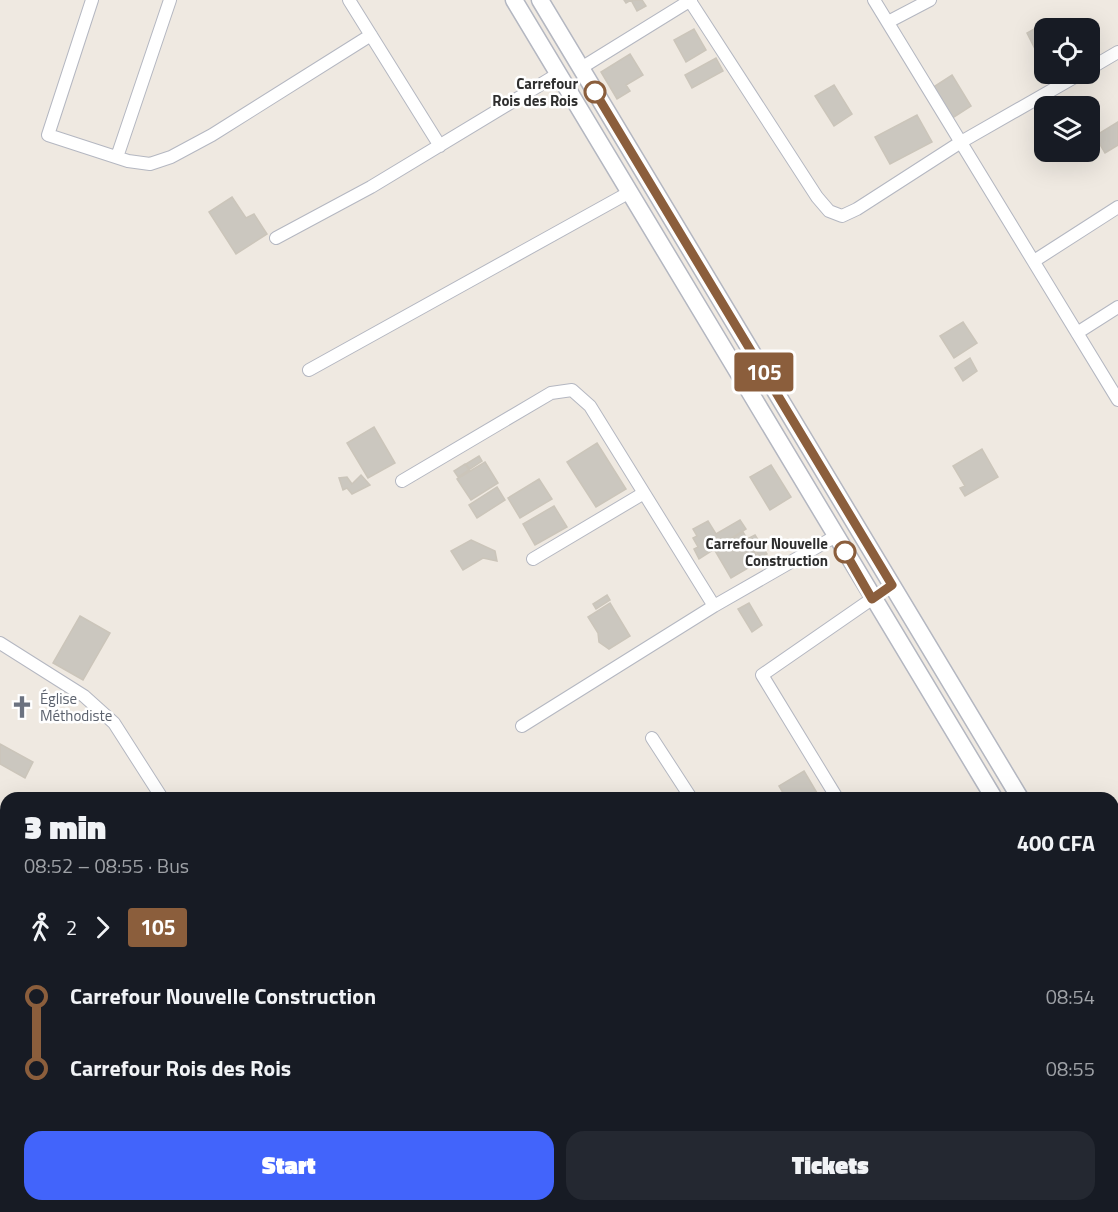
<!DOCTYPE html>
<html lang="en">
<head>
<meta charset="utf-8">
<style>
  :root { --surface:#171b24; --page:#242831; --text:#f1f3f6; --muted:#9ea1a6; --accent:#4264fb }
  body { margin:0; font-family:"Titillium Web",sans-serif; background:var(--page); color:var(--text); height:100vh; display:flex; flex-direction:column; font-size:22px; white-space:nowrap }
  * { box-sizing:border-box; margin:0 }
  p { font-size:20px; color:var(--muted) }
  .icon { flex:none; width:33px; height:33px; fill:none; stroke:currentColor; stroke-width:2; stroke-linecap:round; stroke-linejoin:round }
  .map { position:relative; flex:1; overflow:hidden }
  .side { position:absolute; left:0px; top:792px; width:1119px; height:420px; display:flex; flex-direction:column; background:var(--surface); border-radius:18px 18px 0 0; box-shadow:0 6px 24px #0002 }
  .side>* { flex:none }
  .badge { padding:0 12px; border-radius:4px; font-size:21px; line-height:39px }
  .buttons { position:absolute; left:1034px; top:18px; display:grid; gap:12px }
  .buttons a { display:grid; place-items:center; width:66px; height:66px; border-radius:12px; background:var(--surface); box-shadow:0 6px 24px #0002; font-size:30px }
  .map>.badge { position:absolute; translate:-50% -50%; box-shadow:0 0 0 3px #fff }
  .legs { display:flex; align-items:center; gap:9px; height:66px; padding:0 24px; font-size:20px }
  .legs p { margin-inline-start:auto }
  .overview { display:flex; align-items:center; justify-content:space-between; height:102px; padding:0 24px }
  h1 { font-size:33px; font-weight:800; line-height:45px }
  .button { display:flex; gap:12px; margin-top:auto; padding:12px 24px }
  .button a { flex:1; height:69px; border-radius:18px; background:var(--accent); color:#fff; font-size:24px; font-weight:800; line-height:69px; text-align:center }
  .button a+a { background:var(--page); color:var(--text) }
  ul { padding:0 24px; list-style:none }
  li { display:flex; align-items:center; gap:21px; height:72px; font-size:22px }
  li i { display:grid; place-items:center; width:9px; height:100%; margin:0 8px; background:currentColor }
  li i::after { content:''; width:15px; height:15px; margin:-8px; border:4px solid; border-radius:50%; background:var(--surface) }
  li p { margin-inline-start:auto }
  li:first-child i { background:linear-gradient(#0000 50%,currentColor 0) }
  li:last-child i { background:linear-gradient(currentColor 50%,#0000 0) }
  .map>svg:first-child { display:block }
  .building { fill:#cbc7bf; stroke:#cbc5ba; stroke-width:1.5 }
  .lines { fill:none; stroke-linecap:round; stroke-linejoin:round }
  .minor-casing { stroke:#b4b7c1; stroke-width:14 }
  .secondary-casing { stroke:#b4b7c1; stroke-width:19 }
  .minor { stroke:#fff; stroke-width:12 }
  .secondary { stroke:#fff; stroke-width:16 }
  .line-1-casing { stroke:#fff; stroke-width:14 }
  .line-1 { stroke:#8b5e3c; stroke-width:9 }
  .stop-1-dot { fill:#fff; stroke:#8b5e3c; stroke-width:3 }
  .labels { text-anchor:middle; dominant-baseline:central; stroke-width:5; stroke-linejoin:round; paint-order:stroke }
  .stop-label { font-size:15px; font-weight:bold; fill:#2e2e2e; stroke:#fff; text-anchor:end }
  .worship-label { font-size:15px; fill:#5b616d; stroke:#fff; text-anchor:start }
</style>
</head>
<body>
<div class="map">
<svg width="1118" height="1212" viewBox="0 0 1118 1212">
  <rect width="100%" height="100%" fill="#efe9e1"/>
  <!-- building -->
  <path class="building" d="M624,0H642L646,6L637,11L631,0L626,3Z
    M1052,19L1057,28H1044V47L1036,51L1027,33Z
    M694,29L706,50L686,62L674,40Z
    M630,54L643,75L626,85L630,91L617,99L601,72Z
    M716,58L723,71L692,88L685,75Z
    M952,75L971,106L951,119L932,88Z
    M834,85L852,114L834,126L815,96Z
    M917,115L932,142L890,164L875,137Z
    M1118,122V145L1105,153L1095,136Z
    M232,197L246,218L254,214L267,234L236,254L209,212Z
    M963,322L977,343L954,358L940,336Z
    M970,358L977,371L963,381L955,368Z
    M374,427L395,463L368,478L347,443Z
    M597,443L626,489L596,507L567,462Z
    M982,449L998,477L965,496L960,488L965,486L953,466Z
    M479,456L482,461L470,469L466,464Z
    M485,462L498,483L471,500L457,479Z
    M465,464L469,470L458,477L454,471Z
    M771,465L791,497L770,510L750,477Z
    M361,475L370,485L352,494L347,488L343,490L339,478L347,477L352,484Z
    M539,479L552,499L520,518L508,498Z
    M497,487L505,500L477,518L469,505Z
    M554,506L567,527L535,545L523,524Z
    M740,520L746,529L699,559L694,549L698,547L693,538L697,536L693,529L708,521L716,534Z
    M743,532L760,561L731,578L714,549Z
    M755,535L767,554L760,558L749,538Z
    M471,540L495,551L497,561L483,558L463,570L451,551Z
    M607,595L610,600L596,609L593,604Z
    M610,603L630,636L609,649L599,642L598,633L588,617Z
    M749,603L762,625L752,632L738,609Z
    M80,616L110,633L83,680L53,663Z
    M0,744L33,762L25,778L0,764Z
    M804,771L820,798H786L779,786Z
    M0,896L6,905V915L0,919Z
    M5,1104L6,1118L0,1122V1107Z
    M6,1205L25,1206L28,1210L0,1212Z
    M68,1206L72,1212H34L30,1207Z
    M115,1206H148L138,1212H119Z
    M270,1206H315L318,1212H259Z
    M442,1206H464L467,1212H445Z
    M505,1206H527L530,1212H508Z
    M535,1206H557L559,1209L539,1212Z
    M602,1206H623L627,1212H605Z"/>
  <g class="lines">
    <!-- minor casing -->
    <g class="minor-casing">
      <path id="minor" d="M92,0L48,135L128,161L150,164L171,157L212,135L371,35
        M349,0L440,146
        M874,0L1118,400
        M690,1L817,197L829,211L842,216L857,209L961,142L1080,74
        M888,22L930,0
        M581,68L691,0
        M1089,69L1118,52
        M117,157L170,0
        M276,238L371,187L558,74
        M1034,261L1118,207
        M1077,333L1118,307
        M309,370L630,192
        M402,481L551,393L572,390L590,406L714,606
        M533,559L644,493
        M0,643L84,696L114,723L162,798
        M522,726L714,606L836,536
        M652,738L691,798
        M837,798L762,675L892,585
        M0,830L6,827
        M0,928L6,925
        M0,1089L6,1085
        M1113,1109L1118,1106
        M82,1206L86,1212
        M232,1206L235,1212
        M778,1206L781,1212
        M918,1206L919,1212
        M960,1206L964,1212
        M407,1212L418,1206
        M933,1212L944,1206"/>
    </g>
    <!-- secondary casing -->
    <g class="secondary-casing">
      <path id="secondary" d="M514,0L994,798
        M540,0L1020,798
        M1113,953L1118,962
        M1113,994L1118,1003"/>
    </g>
    <!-- minor -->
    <use href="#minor" class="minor"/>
    <!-- secondary -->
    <use href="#secondary" class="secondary"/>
  </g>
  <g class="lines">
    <!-- line-1 casing -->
    <g class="line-1-casing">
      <path id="line-1" d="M595,92L892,585L872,599L845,552"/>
    </g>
    <!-- line-1 -->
    <use href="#line-1" class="line-1"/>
  </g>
  <!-- icons -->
  <defs>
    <g id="church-bare" transform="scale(1.8)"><path d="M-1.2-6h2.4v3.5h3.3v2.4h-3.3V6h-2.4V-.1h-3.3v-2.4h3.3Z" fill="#6b7280" stroke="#fff" stroke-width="2.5" paint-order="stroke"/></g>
  </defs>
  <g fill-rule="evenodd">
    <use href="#church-bare" x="22" y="707"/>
  </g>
  <!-- markers -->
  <g class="stop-1-dot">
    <circle cx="595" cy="92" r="10"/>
    <circle cx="845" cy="552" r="10"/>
  </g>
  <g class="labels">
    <!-- stop labels -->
    <g class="stop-label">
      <text x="578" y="83">Carrefour<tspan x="578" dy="17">Rois des Rois</tspan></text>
      <text x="828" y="543">Carrefour Nouvelle<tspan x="828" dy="17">Construction</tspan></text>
    </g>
    <!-- worship labels -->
    <g class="worship-label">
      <text x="40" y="698">Église<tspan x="40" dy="17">Méthodiste</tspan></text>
    </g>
  </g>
</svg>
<div class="buttons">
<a><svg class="icon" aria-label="locate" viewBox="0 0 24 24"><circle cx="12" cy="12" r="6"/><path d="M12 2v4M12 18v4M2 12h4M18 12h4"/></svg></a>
<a><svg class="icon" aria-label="layers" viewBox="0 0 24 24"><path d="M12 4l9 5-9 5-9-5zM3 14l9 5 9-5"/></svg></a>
</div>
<b class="badge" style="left:764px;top:372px;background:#8b5e3c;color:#fff">105</b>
<section class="side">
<div class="overview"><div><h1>3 min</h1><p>08:52 – 08:55 · Bus</p></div><b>400 CFA</b></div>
<div class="legs"><svg class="icon" aria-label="walk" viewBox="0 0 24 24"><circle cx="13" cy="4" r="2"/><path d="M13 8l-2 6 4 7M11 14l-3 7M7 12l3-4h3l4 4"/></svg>2<svg class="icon" aria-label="forward" viewBox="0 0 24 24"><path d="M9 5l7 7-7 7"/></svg><b class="badge" style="background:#8b5e3c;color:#fff">105</b></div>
<ul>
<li><i style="color:#8b5e3c"></i><b>Carrefour Nouvelle Construction</b><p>08:54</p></li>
<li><i style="color:#8b5e3c"></i><b>Carrefour Rois des Rois</b><p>08:55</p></li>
</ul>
<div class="button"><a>Start</a><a>Tickets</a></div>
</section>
</div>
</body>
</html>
